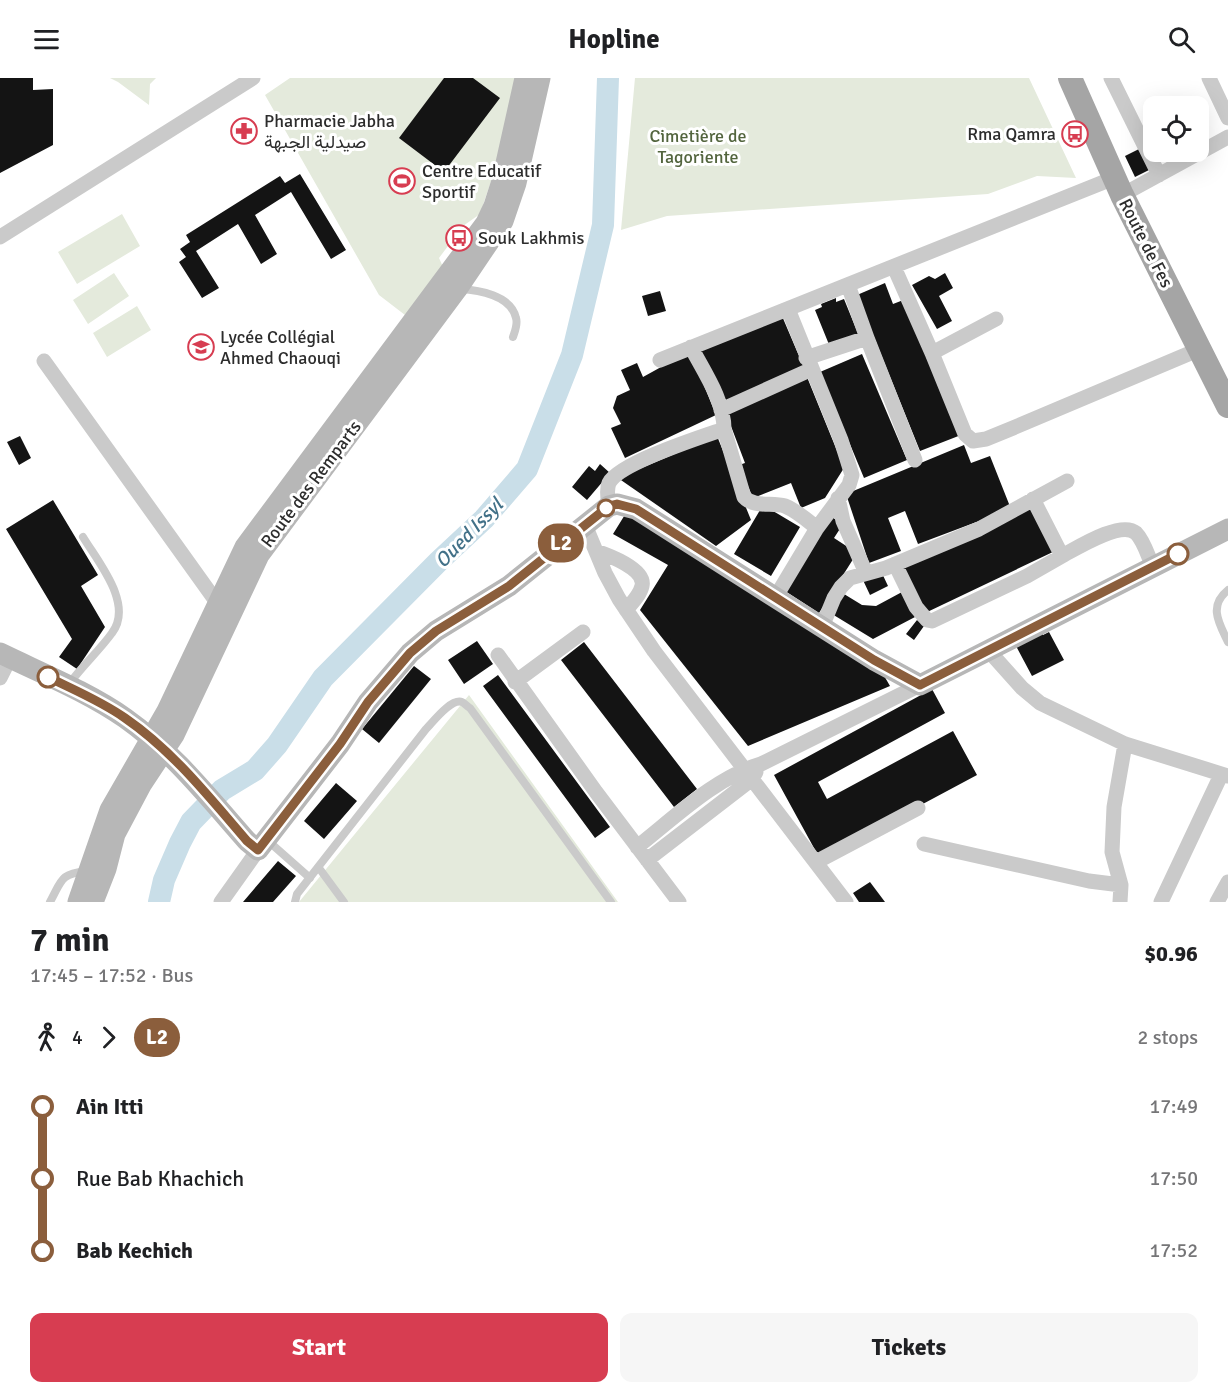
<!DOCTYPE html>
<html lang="en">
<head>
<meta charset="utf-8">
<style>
  :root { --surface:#fff; --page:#f6f6f6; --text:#202124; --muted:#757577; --accent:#d73d51 }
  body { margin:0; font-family:Signika,Vazirmatn,sans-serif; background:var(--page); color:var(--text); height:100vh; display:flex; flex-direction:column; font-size:22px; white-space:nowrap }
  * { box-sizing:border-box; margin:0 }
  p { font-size:20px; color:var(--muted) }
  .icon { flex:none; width:33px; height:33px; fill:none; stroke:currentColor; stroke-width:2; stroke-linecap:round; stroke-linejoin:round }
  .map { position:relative; height:824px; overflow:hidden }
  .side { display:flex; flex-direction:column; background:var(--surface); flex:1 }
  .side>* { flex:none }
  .badge { padding:0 12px; border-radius:20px; font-size:21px; line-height:39px }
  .tools { position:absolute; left:1143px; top:18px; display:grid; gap:12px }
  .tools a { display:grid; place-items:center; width:66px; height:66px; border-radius:12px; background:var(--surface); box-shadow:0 6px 24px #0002; font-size:30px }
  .map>.badge { position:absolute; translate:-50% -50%; box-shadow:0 0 0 3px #fff }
  .legs { display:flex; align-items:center; gap:9px; height:66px; padding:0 30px; font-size:20px }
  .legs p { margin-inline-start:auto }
  .overview { display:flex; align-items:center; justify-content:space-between; height:102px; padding:0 30px }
  h1 { font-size:33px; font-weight:800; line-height:45px }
  .action { display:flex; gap:12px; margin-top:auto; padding:12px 30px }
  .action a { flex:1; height:69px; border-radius:12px; background:var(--accent); color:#fff; font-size:24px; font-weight:800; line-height:69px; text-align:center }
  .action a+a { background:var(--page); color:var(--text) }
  ul { padding:0 30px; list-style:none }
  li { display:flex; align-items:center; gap:21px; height:72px; font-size:22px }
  li i { display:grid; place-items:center; width:9px; height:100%; margin:0 8px; background:currentColor }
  li i::after { content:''; width:15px; height:15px; margin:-8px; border:4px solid; border-radius:50%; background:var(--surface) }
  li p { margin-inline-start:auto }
  li:first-child i { background:linear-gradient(#0000 50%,currentColor 0) }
  li:last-child i { background:linear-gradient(currentColor 50%,#0000 0) }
  header { display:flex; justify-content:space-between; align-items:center; height:78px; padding:0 30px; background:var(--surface); font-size:27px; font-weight:800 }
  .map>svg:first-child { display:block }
  .green { fill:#e4eadc }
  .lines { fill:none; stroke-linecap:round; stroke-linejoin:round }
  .river { stroke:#c9dee8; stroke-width:22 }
  .building { fill:#141414 }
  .lane { stroke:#cacaca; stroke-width:8 }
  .street { stroke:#cacaca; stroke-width:15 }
  .secondary { stroke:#b7b7b7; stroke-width:21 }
  .primary { stroke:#a5a5a5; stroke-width:24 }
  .line-1-casing { stroke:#fff; stroke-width:14 }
  .line-1 { stroke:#8b5e3c; stroke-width:9 }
  .stop-1-dot { fill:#fff; stroke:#8b5e3c; stroke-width:3 }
  .labels { text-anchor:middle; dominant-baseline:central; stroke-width:6; stroke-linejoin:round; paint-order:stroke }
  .poi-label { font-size:18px; fill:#2d2d2d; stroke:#fff; text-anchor:start }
  .park-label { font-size:18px; fill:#53653e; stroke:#fff }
  .street-label { font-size:18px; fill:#2d2d2d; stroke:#fff }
  .water-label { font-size:20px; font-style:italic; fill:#427188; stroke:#fff }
</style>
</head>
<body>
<header><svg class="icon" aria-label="menu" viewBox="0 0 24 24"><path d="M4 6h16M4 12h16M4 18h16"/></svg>Hopline<svg class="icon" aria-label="search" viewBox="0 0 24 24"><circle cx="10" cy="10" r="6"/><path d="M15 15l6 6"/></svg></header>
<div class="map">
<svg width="1228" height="824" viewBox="0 0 1228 824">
  <rect width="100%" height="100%" fill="#fff"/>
  <!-- green -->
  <path class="green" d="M110,0H156L150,6L149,27L118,4Z
    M290,0H515L502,70L480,136L463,148L439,180L444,191L405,237L379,217L265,17Z
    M635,0H1029L1076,100L1037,98L988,116L667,138L621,152Z
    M122,136L140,168L77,206L58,174Z
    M114,195L129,218L88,246L73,222Z
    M137,228L151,252L107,279L93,255Z
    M469,617L618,824H299Z"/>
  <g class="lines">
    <!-- river -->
    <path class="river" d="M159,824L164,802L180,765L191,744L222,712L255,692L277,667L323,600L439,483L484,441L527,391L572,277L603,147L608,0"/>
  </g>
  <!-- building -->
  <path class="building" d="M0,0H33V12L53,11V67L0,95Z
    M444,0H473L500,20L444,94L399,60Z
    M1141,70L1151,91L1135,99L1125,78Z
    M300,96L346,172L331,181L291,114L255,137L277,176L261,186L238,146L196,173L219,210L202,220L179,184L186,179L180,171L190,164L186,157L280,98L285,105Z
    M945,195L953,210L939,218L952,243L937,251L912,207L929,198L935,201Z
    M885,205L893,226L906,221L961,357L920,373L857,217Z
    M660,213L666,233L648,238L642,218Z
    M836,220V224L844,221L859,258L830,269L815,232L822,229L821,226Z
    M782,238L805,292L723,327L700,272Z
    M690,273L716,337L625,380L611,350L621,346L613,330L617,318L630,312L621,292L637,285L643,299Z
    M862,276L907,382L864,400L820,294Z
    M807,299L844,390L825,420L801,430L791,405L753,420L739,387L745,385L726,335Z
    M20,358L31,380L19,387L7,364Z
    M717,358L751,442L716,468L618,400Z
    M964,367L971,385L990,378L1011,431L918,466L905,433L888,440L901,473L869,485L846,416Z
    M600,386L610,395L587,422L572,409L589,388L595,393Z
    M53,422L98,497L81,508L105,549L77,591L59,579L72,561L6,451Z
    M763,427L800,449L771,498L734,476Z
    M1033,427L1055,473L923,536L901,490Z
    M626,435L879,589L890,608L748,668L640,532L668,487L613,456Z
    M830,438L843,446L834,460L857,475L819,535L782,511Z
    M880,491L888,508L870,517L862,500Z
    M902,514L915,539L873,561L832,536L844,516L862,527L876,528Z
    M917,542L924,548L914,562L906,556Z
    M1049,554L1064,582L1032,598L1016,568L1042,555L1043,557Z
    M477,563L493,586L464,606L448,582Z
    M584,564L697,711L674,729L561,582Z
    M414,588L431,601L379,665L362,651Z
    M498,597L610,749L595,760L483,608Z
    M932,611L945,635L818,704L827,721L953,653L977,697L820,781L774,697Z
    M336,705L357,723L324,761L304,743Z
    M278,783L296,798L273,824H243Z
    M870,804L885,824H859L853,815Z"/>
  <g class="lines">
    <!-- lane -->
    <path class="lane" d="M460,211C478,212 511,217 516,240C518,246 515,253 513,259
      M1228,512C1208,528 1219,545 1228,564
      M70,605C83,587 99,573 112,555C134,526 98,484 83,459
      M267,762L310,800
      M319,790L344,824
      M50,824C62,802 60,796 86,793
      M295,824L297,816L426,651C433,644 451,620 462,624C463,624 469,630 470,630L611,824"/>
    <!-- street -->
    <path class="street" d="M1111,0L1159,97
      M1209,0L1228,40
      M1122,117L1228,59
      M0,159L253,0
      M894,189L932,275L965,356L973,363L986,361L1013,350L1200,271
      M867,260L915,382
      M691,269C704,294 724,322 724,351L744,419C754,430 772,424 785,428C797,433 807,442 817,450
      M932,275L996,241
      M806,280L867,260L848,207
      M660,282L1114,100
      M44,283L218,526
      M721,332L812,291
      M838,420L843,443L866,495
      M1033,421L1062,478C1077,470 1121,442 1136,455C1144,463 1148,478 1153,489
      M609,428C608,421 606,412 609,405C619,385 701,359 724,351
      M585,447L605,495L619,521L654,573L846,824
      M596,473C608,477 646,491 642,508C640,517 632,525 626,532
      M895,486L916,529L927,542L932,543L1027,498L1062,478
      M775,520L817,450L849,407L852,397L841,362L788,231
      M822,549L834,520L841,509L850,500L886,490L979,451L1067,403
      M988,572L1022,610L1040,625L1125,666L1228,698
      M498,577L596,714L679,824
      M0,600L10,580
      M515,604L583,554
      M924,766L1089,803L1121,807
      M637,769C674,740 716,699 761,686L920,607
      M647,782L752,701L756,694
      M816,784L918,730
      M221,824L258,772
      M1120,824L1121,807L1112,774L1114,729L1125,666
      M1161,824L1221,697
      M1217,824L1228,804"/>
    <!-- secondary -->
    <path class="secondary" d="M0,575C41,595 88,614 125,640C173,674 209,720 247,763L258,772L340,666L368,624L410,575L436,553L509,508L609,428L617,426L636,431L874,582L920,607L1228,451
      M78,824L110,732L167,633L245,469L486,145L494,128L502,103L525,0
      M93,824L106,791L115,756L141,707L174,657L259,477L457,211L503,143L516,105L540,0"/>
    <!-- primary -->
    <path class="primary" d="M1070,0L1122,117L1228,328"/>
  </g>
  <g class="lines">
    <!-- line-1 casing -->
    <g class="line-1-casing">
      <path id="line-1" d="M48,599C74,612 101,623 125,640C173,673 209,719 247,763L258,772L340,666L368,624L410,575L436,553L509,508L609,428L617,426L636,431L874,582L920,607L1178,476"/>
    </g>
    <!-- line-1 -->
    <use href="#line-1" class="line-1"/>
  </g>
  <!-- icons -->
  <defs>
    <g id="pharmacy-ring" transform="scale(1.35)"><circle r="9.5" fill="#fff" stroke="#d73d51" stroke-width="1.5"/><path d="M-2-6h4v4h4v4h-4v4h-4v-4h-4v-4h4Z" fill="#d73d51"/></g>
    <g id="bus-ring" transform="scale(1.35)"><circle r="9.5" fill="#fff" stroke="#d73d51" stroke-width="1.5"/><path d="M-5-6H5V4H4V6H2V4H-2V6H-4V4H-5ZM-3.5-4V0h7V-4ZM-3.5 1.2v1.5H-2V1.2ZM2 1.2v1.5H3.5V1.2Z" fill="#d73d51"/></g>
    <g id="stadium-ring" transform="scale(1.35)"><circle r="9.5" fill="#fff" stroke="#d73d51" stroke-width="1.5"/><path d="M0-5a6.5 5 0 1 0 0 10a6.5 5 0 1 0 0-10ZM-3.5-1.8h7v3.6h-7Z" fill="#d73d51"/></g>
    <g id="school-ring" transform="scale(1.35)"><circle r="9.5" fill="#fff" stroke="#d73d51" stroke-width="1.5"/><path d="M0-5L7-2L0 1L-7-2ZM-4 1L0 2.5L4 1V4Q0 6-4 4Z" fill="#d73d51"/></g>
  </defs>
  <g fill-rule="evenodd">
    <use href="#pharmacy-ring" x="244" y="53"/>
    <use href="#bus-ring" x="1075" y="56"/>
    <use href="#stadium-ring" x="402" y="103"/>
    <use href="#bus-ring" x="459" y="160"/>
    <use href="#school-ring" x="201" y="269"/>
  </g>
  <!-- markers -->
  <g class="stop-1-dot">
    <circle cx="606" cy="430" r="8"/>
    <circle cx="1178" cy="476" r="10"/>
    <circle cx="48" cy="599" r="10"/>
  </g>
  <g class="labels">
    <!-- poi labels -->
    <g class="poi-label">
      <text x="264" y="43">Pharmacie Jabha<tspan x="264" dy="21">صيدلية الجبهة</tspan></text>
      <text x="1056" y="56" text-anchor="end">Rma Qamra</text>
      <text x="422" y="93">Centre Educatif<tspan x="422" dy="21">Sportif</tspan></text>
      <text x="478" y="160">Souk Lakhmis</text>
      <text x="220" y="259">Lycée Collégial<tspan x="220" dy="21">Ahmed Chaouqi</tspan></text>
    </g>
    <!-- park labels -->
    <g class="park-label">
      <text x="698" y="58">Cimetière de<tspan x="698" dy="21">Tagoriente</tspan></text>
    </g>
    <!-- street labels -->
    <g class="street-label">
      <text transform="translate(1146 165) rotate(63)">Route de Fes</text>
      <text transform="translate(311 406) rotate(-53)">Route des Remparts</text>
    </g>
    <!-- water labels -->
    <g class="water-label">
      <text transform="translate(469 455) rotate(-46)">Oued Issyl</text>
    </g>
  </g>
</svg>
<div class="tools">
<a><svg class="icon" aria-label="locate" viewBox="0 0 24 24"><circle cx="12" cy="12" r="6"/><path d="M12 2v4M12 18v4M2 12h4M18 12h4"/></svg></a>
</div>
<b class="badge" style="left:561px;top:465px;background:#8b5e3c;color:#fff">L2</b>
</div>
<section class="side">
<div class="overview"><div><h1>7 min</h1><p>17:45 – 17:52 · Bus</p></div><b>$0.96</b></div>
<div class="legs"><svg class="icon" aria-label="walk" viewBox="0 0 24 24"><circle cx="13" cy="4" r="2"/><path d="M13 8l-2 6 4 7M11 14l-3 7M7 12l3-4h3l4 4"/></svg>4<svg class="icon" aria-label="forward" viewBox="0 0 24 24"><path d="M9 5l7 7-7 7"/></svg><b class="badge" style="background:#8b5e3c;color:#fff">L2</b><p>2 stops</p></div>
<ul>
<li><i style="color:#8b5e3c"></i><b>Ain Itti</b><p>17:49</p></li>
<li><i style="color:#8b5e3c"></i><span>Rue Bab Khachich</span><p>17:50</p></li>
<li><i style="color:#8b5e3c"></i><b>Bab Kechich</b><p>17:52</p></li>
</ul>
<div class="action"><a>Start</a><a>Tickets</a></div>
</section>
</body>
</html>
